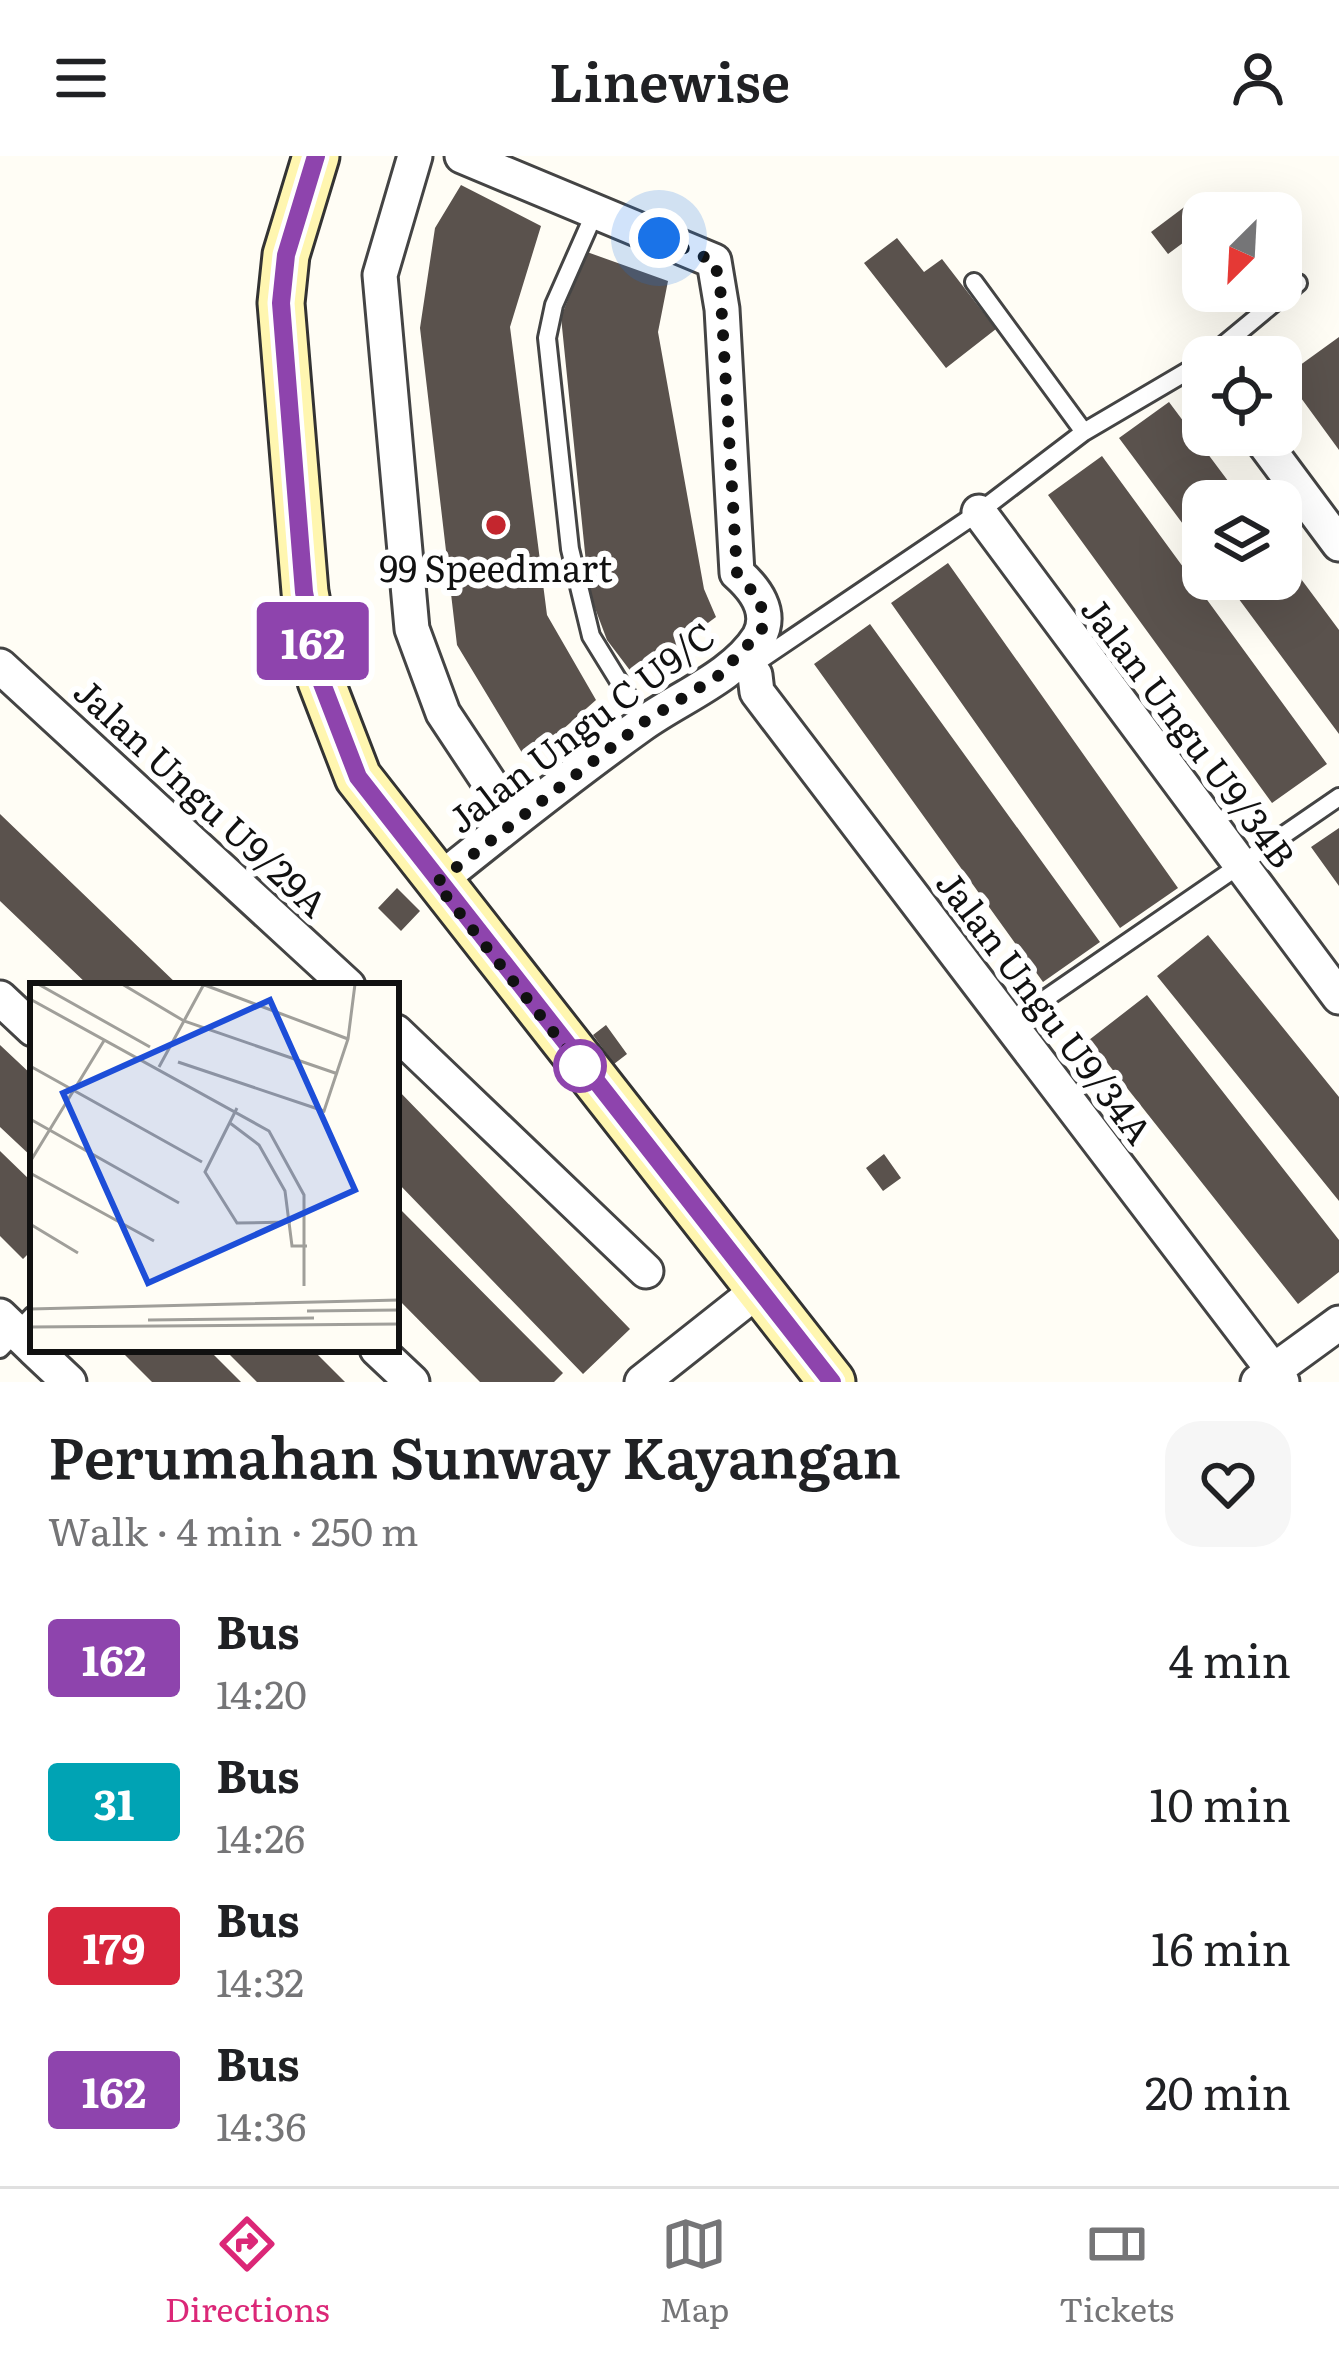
<!DOCTYPE html>
<html lang="en">
<head>
<meta charset="utf-8">
<style>
  :root { --surface:#fff; --page:#f6f6f6; --text:#202124; --muted:#757577; --line:#e0e0e0; --accent:#db2777 }
  body { margin:0; font-family:Literata,serif; background:var(--page); color:var(--text); height:100vh; display:flex; flex-direction:column; font-size:45px; white-space:nowrap }
  * { box-sizing:border-box; margin:0 }
  p { font-size:39px; color:var(--muted) }
  .icon { flex:none; width:66px; height:66px; fill:none; stroke:currentColor; stroke-width:2; stroke-linecap:round; stroke-linejoin:round }
  .map { position:relative; height:1226px; overflow:hidden }
  .side { display:flex; flex-direction:column; background:var(--surface); flex:1 }
  .side>* { flex:none }
  .badge { padding:0 24px; border-radius:9px; font-size:42px; line-height:78px }
  .needle { width:78px; rotate:204deg }
  .buttons { position:absolute; left:1182px; top:36px; display:grid; gap:24px }
  .buttons a { display:grid; place-items:center; width:120px; height:120px; border-radius:24px; background:var(--surface); box-shadow:0 12px 48px #0002; font-size:60px }
  .you { position:absolute; width:60px; height:60px; margin:-30px; border:9px solid #fff; border-radius:50%; background:#1a73e8; box-shadow:0 0 0 18px #1a73e833 }
  .map>.badge { position:absolute; translate:-50% -50%; box-shadow:0 0 0 6px #fff }
  .round { display:grid; place-items:center; flex:none; width:126px; height:126px; border-radius:36px; background:var(--page) }
  .headline { display:flex; align-items:center; justify-content:space-between; height:204px; padding:0 48px }
  h1 { font-size:57px; font-weight:600; line-height:90px }
  ul { padding:0; list-style:none }
  li { display:flex; align-items:center; gap:36px; height:144px; padding:0 48px }
  li div { flex:1 }
  li b { display:block; font-size:45px }
  li em { font-style:normal }
  li .badge { min-width:132px; font-weight:700; text-align:center }
  header { display:flex; justify-content:space-between; align-items:center; height:156px; padding:0 48px; background:var(--surface); font-size:54px; font-weight:600 }
  .menu { display:flex; justify-content:space-around; align-items:center; height:168px; border-top:3px solid var(--line); background:var(--surface); font-size:33px; color:var(--muted) }
  .menu a { display:grid; justify-items:center; gap:6px }
  .menu .selected { color:var(--accent) }
  .map>svg:first-child { display:block }
  .building { fill:#5a524d }
  .lines { fill:none; stroke-linecap:round; stroke-linejoin:round }
  .lane-casing { stroke:#444; stroke-width:22 }
  .street-casing { stroke:#444; stroke-width:39 }
  .secondary-casing { stroke:#333; stroke-width:51 }
  .lane { stroke:#fff; stroke-width:16 }
  .street { stroke:#fff; stroke-width:33 }
  .secondary { stroke:#fff6b0; stroke-width:45 }
  .line-casing { stroke:#fff; stroke-width:27 }
  .line { stroke:#8e44ad; stroke-width:18 }
  .walk { stroke:#111; stroke-width:12; stroke-dasharray:0 21.6 }
  .poi-dot { fill:#c4262e; stroke:#fff; stroke-width:4.5 }
  .stop-dot { fill:#fff; stroke:#8e44ad; stroke-width:6 }
  .labels { text-anchor:middle; dominant-baseline:central; stroke-width:12; stroke-linejoin:round; paint-order:stroke }
  .poi-label { font-size:36px; fill:#111; stroke:#fff }
  .street-label { font-size:36px; fill:#111; stroke:#fff }
  .inset-road { fill:none; stroke:#a09f9a; stroke-width:3 }
  .view { fill:#1d4ed8; fill-opacity:0.15; stroke:#1d4ed8; stroke-width:6 }
  .inset-edge { fill:none; stroke:#111; stroke-width:6 }
</style>
</head>
<body>
<header><svg class="icon" aria-label="menu" viewBox="0 0 24 24"><path d="M4 6h16M4 12h16M4 18h16"/></svg>Linewise<svg class="icon" aria-label="person" viewBox="0 0 24 24"><circle cx="12" cy="8" r="4"/><path d="M4 21q1-7 8-7t8 7"/></svg></header>
<div class="map">
<svg width="1339" height="1226" viewBox="0 0 1339 1226">
  <rect width="100%" height="100%" fill="#fffdf5"/>
  <!-- building -->
  <path class="building" d="M461,29L541,70L510,171L547,459L596,544L527,605L457,489L420,172L435,72Z
    M1191,46L1203,72L1168,98L1151,76Z
    M897,82L924,116L942,103L996,173L946,212L864,107Z
    M587,96L668,125L658,176L704,433L716,461L635,521L607,484L589,436L561,161Z
    M1339,181V294L1285,220Z
    M1169,246L1243,345H1203V395L1119,282Z
    M1102,300L1327,608L1272,647L1048,339Z
    M1281,396L1339,474V578L1224,423H1281Z
    M948,407L1178,732L1120,772L891,447Z
    M870,468L1100,786L1043,826L814,508Z
    M0,658L179,830H89L0,745Z
    M1339,672V730L1311,691Z
    M397,732L420,755L401,775L378,752Z
    M1208,779L1339,941V1045L1157,820Z
    M1147,839L1339,1084V1116L1298,1148L1089,884Z
    M606,869L627,898L614,908L593,879Z
    M0,889L33,920V1002L0,971Z
    M396,932L630,1173L583,1218L396,1025Z
    M0,995L33,1027V1093L23,1103L0,1080Z
    M884,998L901,1022L883,1035L866,1012Z
    M396,1049L563,1217L554,1226H480L396,1141Z
    M119,1193H208L241,1226H152Z
    M224,1193H312L345,1226H257Z"/>
  <g class="lines">
    <!-- lane casing -->
    <g class="lane-casing">
      <path id="lane" d="M596,54L554,149L547,182L570,393L591,480L644,566
        M974,126L1084,276
        M1209,201L1298,127
        M757,514L760,504L979,356L1084,276L1203,206
        M1010,867L1339,641
        M0,1193L33,1159"/>
    </g>
    <!-- street casing -->
    <g class="street-casing">
      <path id="street" d="M415,0L380,119L412,473L443,557L514,664
        M1258,279L1339,388
        M979,356L1339,841
        M0,510L348,830
        M755,519L757,536L1282,1226
        M436,727C503,673 571,619 641,569C678,542 734,521 759,481C773,456 755,433 737,417L722,153L714,105L462,0
        M0,842L33,873
        M396,876L646,1115
        M0,1160L33,1192
        M34,1193L69,1226
        M377,1193L412,1226
        M642,1226L757,1135
        M1258,1226L1339,1167"/>
    </g>
    <!-- secondary casing -->
    <g class="secondary-casing">
      <path id="secondary" d="M316,0L286,99L281,147L305,436L321,525L358,621L832,1226"/>
    </g>
    <!-- lane -->
    <use href="#lane" class="lane"/>
    <!-- street -->
    <use href="#street" class="street"/>
    <!-- secondary -->
    <use href="#secondary" class="secondary"/>
  </g>
  <g class="lines">
    <!-- line casing -->
    <g class="line-casing">
      <path id="line" d="M316,0L286,99L281,147L304,436L321,525L358,621L832,1226"/>
    </g>
    <!-- line -->
    <use href="#line" class="line"/>
    <!-- walk -->
    <path class="walk" d="M580,910L436,727L644,566L718,520L762,474L761,446L737,417L720,127L714,105L659,82"/>
  </g>
  <!-- markers -->
  <circle class="poi-dot" cx="496" cy="369" r="12"/>
  <circle class="stop-dot" cx="580" cy="910" r="24"/>
  <g class="labels">
    <!-- poi labels -->
    <g class="poi-label">
      <text x="496" y="410">99 Speedmart</text>
    </g>
    <!-- street labels -->
    <g class="street-label">
      <text transform="translate(580 570) rotate(-37)">Jalan Ungu C U9/C</text>
      <text transform="translate(1190 575) rotate(53)">Jalan Ungu U9/34B</text>
      <text transform="translate(202 640) rotate(43)">Jalan Ungu U9/29A</text>
      <text transform="translate(1046 850) rotate(53)">Jalan Ungu U9/34A</text>
    </g>
  </g>
  <!-- overview -->
  <g transform="translate(30 827)">
    <rect width="369" height="369" fill="#fffdf5"/>
    <path class="inset-road" d="M8,1L120,64M92,1L154,38L308,91M172,1L318,56M0,16L239,148L274,212V303M148,79L294,128L318,56L325,1M0,83L172,179M129,84L174,1M207,125L175,189L207,240L261,239M0,136L149,220M200,140L229,162L255,208L262,263H277M0,179L75,56M0,190L124,258M0,241L48,270M0,326L369,317M277,328L369,327M118,337L284,335M0,344L369,341"/>
    <path class="view" d="M240,17L325,207L118,300L33,110Z"/>
    <rect width="369" height="369" class="inset-edge"/>
  </g>
</svg>
<div class="buttons">
<a><svg class="needle" viewBox="-14 -14 28 28"><path d="M0-13l5 13h-10z" fill="#e53935"/><path d="M0 13l5-13h-10z" fill="#757577"/></svg></a>
<a><svg class="icon" aria-label="locate" viewBox="0 0 24 24"><circle cx="12" cy="12" r="6"/><path d="M12 2v4M12 18v4M2 12h4M18 12h4"/></svg></a>
<a><svg class="icon" aria-label="layers" viewBox="0 0 24 24"><path d="M12 4l9 5-9 5-9-5zM3 14l9 5 9-5"/></svg></a>
</div>
<div class="you" style="left:659px;top:82px"></div>
<b class="badge" style="left:313px;top:485px;background:#8e44ad;color:#fff">162</b>
</div>
<section class="side">
<div class="headline"><div><h1>Perumahan Sunway Kayangan</h1><p>Walk · 4 min · 250 m</p></div><a class="round"><svg class="icon" aria-label="heart" viewBox="0 0 24 24"><path d="M12 20l-8-8c-3-5 5-10 8-4 3-6 11-1 8 4z"/></svg></a></div>
<ul>
<li><span class="badge" style="background:#8e44ad;color:#fff">162</span><div><b>Bus</b><p>14:20</p></div><em>4 min</em></li>
<li><span class="badge" style="background:#00a3b4;color:#fff">31</span><div><b>Bus</b><p>14:26</p></div><em>10 min</em></li>
<li><span class="badge" style="background:#d7263d;color:#fff">179</span><div><b>Bus</b><p>14:32</p></div><em>16 min</em></li>
<li><span class="badge" style="background:#8e44ad;color:#fff">162</span><div><b>Bus</b><p>14:36</p></div><em>20 min</em></li>
</ul>
</section>
<nav class="menu">
<a class="selected"><svg class="icon" aria-label="directions" viewBox="0 0 24 24"><path d="M12 3l9 9-9 9-9-9zM9 14v-3h6M13 9l2 2-2 2"/></svg>Directions</a>
<a><svg class="icon" aria-label="map" viewBox="0 0 24 24"><path d="M3 6l6-2 6 2 6-2v14l-6 2-6-2-6 2zM9 4v14M15 6v14"/></svg>Map</a>
<a><svg class="icon" aria-label="tickets" viewBox="0 0 24 24"><path d="M3 7h18v10H3zM15 7v10"/></svg>Tickets</a>
</nav>
</body>
</html>
